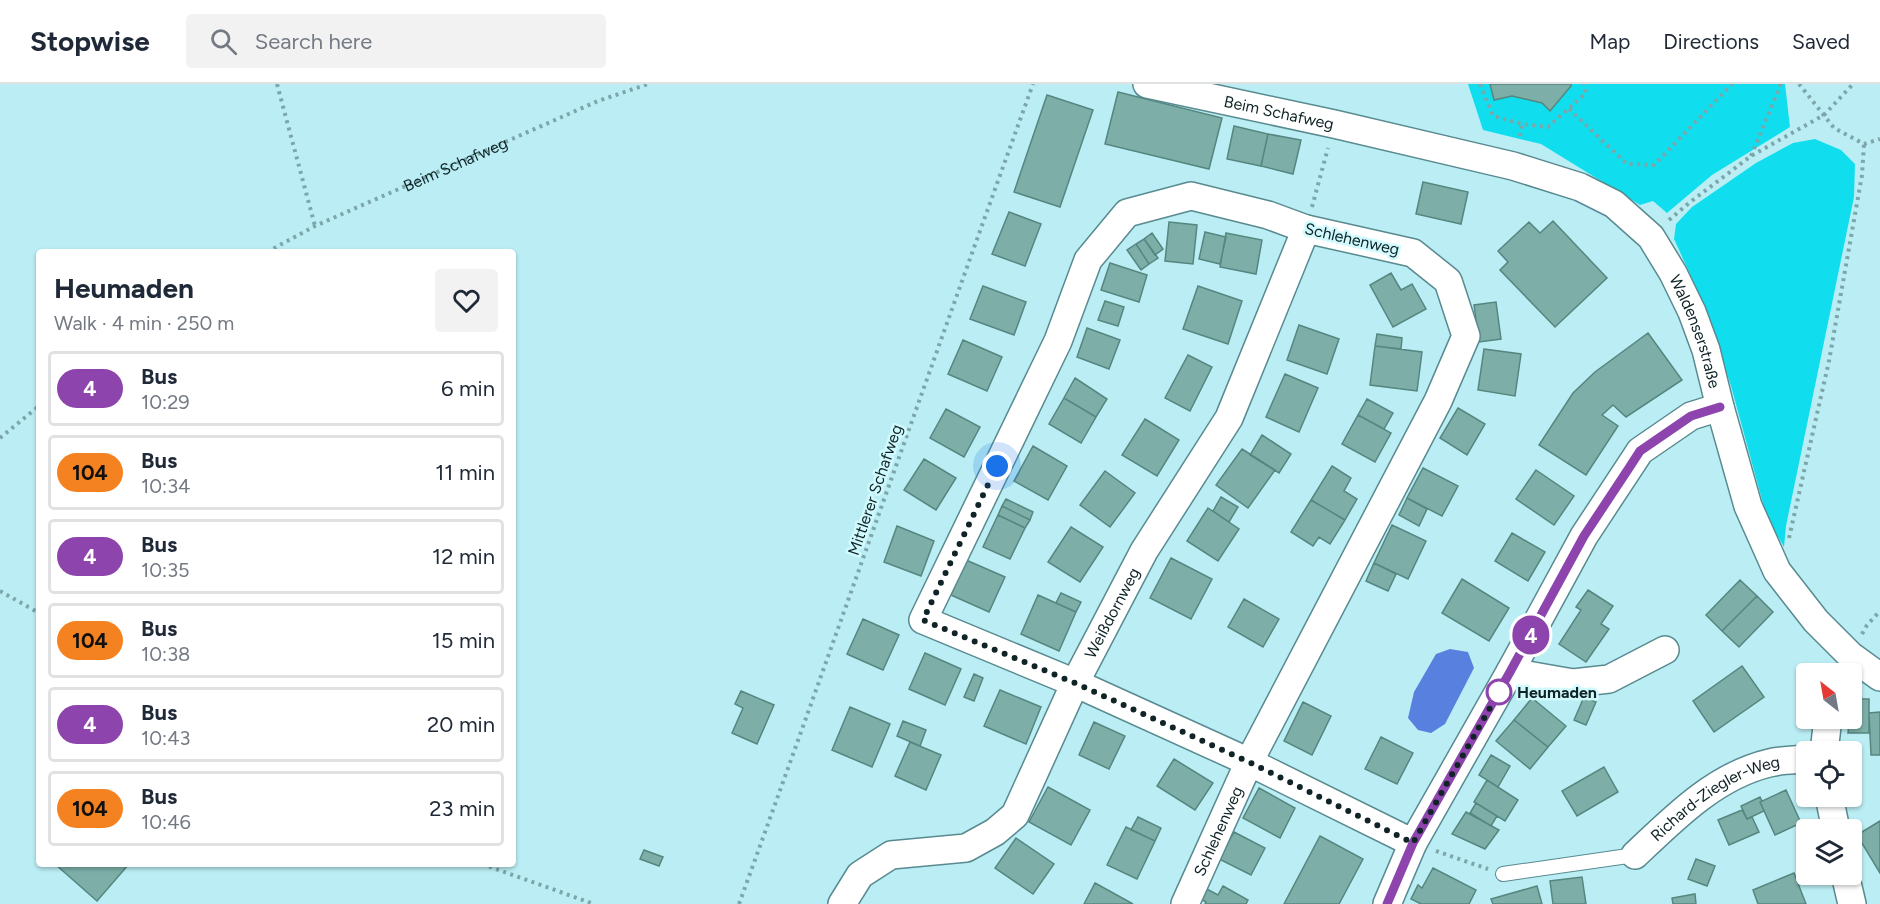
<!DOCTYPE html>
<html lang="en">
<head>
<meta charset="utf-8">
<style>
  :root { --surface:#fff; --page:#f2f2f3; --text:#1f2937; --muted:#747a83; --line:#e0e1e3 }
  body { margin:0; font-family:Figtree,sans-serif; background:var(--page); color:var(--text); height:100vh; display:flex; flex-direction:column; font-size:22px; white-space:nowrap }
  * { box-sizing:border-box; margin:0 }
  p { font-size:20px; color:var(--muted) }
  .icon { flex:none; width:33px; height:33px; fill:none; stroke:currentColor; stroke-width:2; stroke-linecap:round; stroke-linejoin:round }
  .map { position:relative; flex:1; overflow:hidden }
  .panel { position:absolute; left:36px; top:165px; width:480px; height:618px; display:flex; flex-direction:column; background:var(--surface); border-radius:6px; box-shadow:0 2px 4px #0004 }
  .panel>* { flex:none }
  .badge { padding:0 12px; border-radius:20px; font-size:21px; line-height:39px }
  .needle { width:39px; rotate:329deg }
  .tools { position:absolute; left:1796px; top:579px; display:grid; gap:12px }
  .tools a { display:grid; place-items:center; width:66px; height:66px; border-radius:6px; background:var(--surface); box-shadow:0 2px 4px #0004; font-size:30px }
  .you { position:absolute; width:30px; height:30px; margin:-15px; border:4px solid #fff; border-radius:50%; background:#1a73e8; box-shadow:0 0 0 9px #1a73e833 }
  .map>.badge { position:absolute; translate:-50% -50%; box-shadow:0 0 0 3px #fff }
  .round { display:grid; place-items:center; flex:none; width:63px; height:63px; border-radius:6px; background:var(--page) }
  .head { display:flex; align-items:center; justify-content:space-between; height:102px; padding:0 18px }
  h1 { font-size:28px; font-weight:700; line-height:45px }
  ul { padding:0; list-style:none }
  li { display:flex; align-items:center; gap:18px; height:75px; margin:0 12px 9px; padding:0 6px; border:3px solid var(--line); border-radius:6px }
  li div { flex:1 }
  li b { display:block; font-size:22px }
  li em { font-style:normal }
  li .badge { min-width:66px; font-weight:700; text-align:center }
  header { display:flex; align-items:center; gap:36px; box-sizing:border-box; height:84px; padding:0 30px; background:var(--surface); border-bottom:2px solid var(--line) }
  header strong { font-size:28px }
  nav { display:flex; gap:33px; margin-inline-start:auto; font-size:21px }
  .search { width:420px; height:54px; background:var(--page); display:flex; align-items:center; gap:15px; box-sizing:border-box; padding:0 21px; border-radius:6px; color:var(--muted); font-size:22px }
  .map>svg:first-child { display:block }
  .green { fill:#10deee }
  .water { fill:#5881df }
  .building { fill:#7dafa8; stroke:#55867f; stroke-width:1.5 }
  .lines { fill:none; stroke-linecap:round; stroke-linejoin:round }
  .service-casing { stroke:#588a90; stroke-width:16 }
  .minor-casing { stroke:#588a90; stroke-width:30 }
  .path { stroke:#7da6aa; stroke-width:4; stroke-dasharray:3 4.5; stroke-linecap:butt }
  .service { stroke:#fff; stroke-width:14 }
  .minor { stroke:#fff; stroke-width:27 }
  .line-casing { stroke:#fff; stroke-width:14 }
  .line { stroke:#8e44ad; stroke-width:9 }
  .walk { stroke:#102427; stroke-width:6; stroke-dasharray:0 10.8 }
  .stop-dot { fill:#fff; stroke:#8e44ad; stroke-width:3 }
  .labels { text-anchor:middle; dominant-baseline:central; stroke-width:5; stroke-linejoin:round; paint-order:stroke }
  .street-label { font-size:16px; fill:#102427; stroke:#d0fafe }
  .stop-label { font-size:16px; font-weight:bold; fill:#102427; stroke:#d0fafe; text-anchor:start }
</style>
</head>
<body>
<header>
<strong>Stopwise</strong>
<div class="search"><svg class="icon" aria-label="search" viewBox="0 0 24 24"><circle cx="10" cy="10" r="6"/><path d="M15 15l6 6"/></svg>Search here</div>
<nav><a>Map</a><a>Directions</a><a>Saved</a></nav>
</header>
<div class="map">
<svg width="1880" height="820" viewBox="0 0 1880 820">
  <rect width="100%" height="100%" fill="#baeef4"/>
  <!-- green -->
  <path class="green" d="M1468,0H1785L1790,43L1712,91L1667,129L1653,117L1640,121L1541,60L1483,46Z
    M1815,55L1841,66L1855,80L1854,113L1786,442L1784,463L1767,434L1731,302L1705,223L1674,155L1676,140L1692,123L1756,79L1793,59Z"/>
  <!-- water -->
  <path class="water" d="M1450,565L1468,568L1474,584L1445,640L1431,649L1418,646L1408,634L1414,608L1436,570Z"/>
  <!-- building -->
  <path class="building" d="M1490,0H1571V2L1550,27L1542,19L1512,12L1494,16Z
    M1118,8L1222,34L1209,85L1105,60Z
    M1047,11L1093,26L1060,123L1014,108Z
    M1234,42L1268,50L1261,82L1227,75Z
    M1268,50L1301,56L1293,90L1261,82Z
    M1423,98L1468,108L1461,140L1416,130Z
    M1009,128L1041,140L1025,182L992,170Z
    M1553,137L1607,194L1555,243L1500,186L1508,178L1498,167L1529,138L1540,149Z
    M1169,138L1197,141L1193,180L1165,177Z
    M1205,148L1226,153L1220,180L1199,175Z
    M1152,149L1163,165L1155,171L1144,155Z
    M1226,149L1262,156L1256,190L1220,183Z
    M1144,155L1158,174L1149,180L1136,160Z
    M1136,160L1149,180L1141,186L1127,166Z
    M1110,179L1147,191L1139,218L1101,206Z
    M1391,189L1401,206L1412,200L1426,225L1393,243L1370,201Z
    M983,202L1026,218L1014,251L970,235Z
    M1198,202L1242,217L1228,260L1183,245Z
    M1105,217L1124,223L1118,242L1098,236Z
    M1496,218L1501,255L1479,258L1474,221Z
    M1299,241L1339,255L1327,290L1287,276Z
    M1087,244L1120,256L1109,285L1077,273Z
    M1648,249L1682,296L1626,333L1613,321L1602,331L1618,342L1586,391L1539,361L1573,309L1595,288Z
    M1377,250L1402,254L1401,265L1375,262Z
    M963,256L1002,273L987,307L948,290Z
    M1375,262L1422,268L1417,307L1370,301Z
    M1484,265L1521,270L1515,312L1478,306Z
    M1188,271L1212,283L1190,327L1165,314Z
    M1285,290L1318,304L1299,348L1266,333Z
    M1075,294L1107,315L1096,333L1064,314Z
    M1064,314L1096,333L1081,359L1049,340Z
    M1367,315L1393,329L1384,345L1358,331Z
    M1458,324L1485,340L1467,371L1440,354Z
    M946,325L980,343L964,373L930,354Z
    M1358,331L1391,349L1375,378L1342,360Z
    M1145,335L1179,356L1157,392L1122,371Z
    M1262,351L1291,370L1279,389L1250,371Z
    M1033,362L1067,382L1048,416L1014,397Z
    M1242,365L1275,386L1248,424L1216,401Z
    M924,375L956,394L936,426L904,406Z
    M1332,382L1351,394L1344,407L1357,415L1345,436L1311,416Z
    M1423,384L1458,402L1442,432L1407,414Z
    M1536,386L1574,412L1554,441L1516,415Z
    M1105,387L1135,409L1110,443L1080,421Z
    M1221,413L1238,423L1229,438L1213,427Z
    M1407,414L1427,425L1419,442L1399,431Z
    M1006,415L1033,428L1030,436L1002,422Z
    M1311,416L1345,436L1330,460L1319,453L1313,462L1291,448Z
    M1002,422L1030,436L1025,444L998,431Z
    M1208,424L1239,445L1218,477L1187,457Z
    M998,431L1025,444L1010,475L983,463Z
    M1392,441L1426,457L1408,495L1374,479Z
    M897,442L934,457L921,492L884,478Z
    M1071,443L1103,463L1080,498L1048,478Z
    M1512,449L1545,468L1528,497L1495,477Z
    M1171,474L1212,495L1191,535L1150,514Z
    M966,476L1005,493L989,528L951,511Z
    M1374,479L1396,490L1388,507L1366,497Z
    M1462,495L1509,524L1489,557L1442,529Z
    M1740,496L1757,512L1722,547L1706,531Z
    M1588,506L1613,522L1601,540L1609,545L1586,578L1559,560L1581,526L1576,523Z
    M1061,509L1081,518L1076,528L1056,519Z
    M1038,511L1076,528L1059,567L1021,550Z
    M1757,512L1773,528L1739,563L1722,547Z
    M1244,515L1279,535L1263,563L1228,543Z
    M863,535L899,551L883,586L847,570Z
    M925,569L961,585L945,621L909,605Z
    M1742,582L1764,613L1714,648L1693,617Z
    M974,590L983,594L974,617L964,613Z
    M1000,606L1041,623L1026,660L984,642Z
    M741,607L774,621L757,660L732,649L743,624L735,620Z
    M1584,613L1596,618L1586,641L1574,636Z
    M1532,614L1566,642L1548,663L1514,636Z
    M1851,615H1869V649H1848Z
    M1303,618L1331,632L1312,671L1284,657Z
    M850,623L890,640L872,683L832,666Z
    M1880,628V671H1871L1869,629Z
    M1514,636L1548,663L1530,685L1496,657Z
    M903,637L926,646L920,662L897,652Z
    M1094,638L1125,652L1109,685L1079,671Z
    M1381,653L1413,669L1397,700L1365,685Z
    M910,658L941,671L926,706L895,692Z
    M1491,671L1510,682L1498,703L1479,691Z
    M1174,675L1213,699L1195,726L1157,702Z
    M1604,683L1618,708L1577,732L1562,707Z
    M1487,696L1518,716L1505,737L1474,718Z
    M1048,703L1090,726L1071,761L1029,738Z
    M1259,704L1295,724L1280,754L1243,734Z
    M1786,706L1801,739L1775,751L1760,718Z
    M1760,713L1762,717L1760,718L1764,727L1747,735L1741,722Z
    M1476,719L1497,732L1491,742L1470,729Z
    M1742,726L1747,735L1752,733L1759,748L1729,761L1718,736Z
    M1466,728L1499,746L1485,765L1452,750Z
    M1138,733L1161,744L1155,757L1131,746Z
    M1880,737V789L1857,751Z
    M1126,743L1155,757L1137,795L1107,781Z
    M1234,748L1265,764L1251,791L1219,775Z
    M1320,752L1363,775L1339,820H1284Z
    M1016,754L1054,780L1033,810L995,784Z
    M644,766L663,773L659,782L640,775Z
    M1696,775L1715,782L1707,802L1688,795Z
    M55,780H129L97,817Z
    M1433,784L1476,806L1469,820H1421L1411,815L1418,801L1422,804Z
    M1794,789L1806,820H1758L1753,806Z
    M1582,793L1586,820H1553L1550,797Z
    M1095,799L1133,820H1084Z
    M1223,802L1248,816L1246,820H1205L1206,818L1199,814L1205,804L1218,811Z
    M1537,802L1542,820H1493L1491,815Z
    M1695,810L1696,820H1673L1672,814Z"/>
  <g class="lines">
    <!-- service casing -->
    <g class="service-casing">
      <path id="service" d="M1503,790L1635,771"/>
    </g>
    <!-- minor casing -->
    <g class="minor-casing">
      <g id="minor">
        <path id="s2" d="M1147,0L1334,40L1513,82L1580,103L1614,120L1651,153L1673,189L1692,228L1706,266L1720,323L1748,422L1777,487L1816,537L1851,572L1880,593"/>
        <path d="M1510,588L1573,599L1609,595L1665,566"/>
        <path d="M1824,668L1828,634"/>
        <path d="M1829,712L1836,746"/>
        <path id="s3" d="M1635,771C1674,734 1715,692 1769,679C1781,676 1794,676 1806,675"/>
        <path d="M1845,790L1852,820"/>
        <path id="s4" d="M842,820L860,791L891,771L966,764L995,748L1015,731L1075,599L1144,467L1229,334L1306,145"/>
        <path id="s5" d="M1185,820L1249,678L1438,317L1466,252L1448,197L1413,169L1306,145L1268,131L1191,112L1127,129L1088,176L1058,257L923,536L1075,599L1249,678L1413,759"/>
        <path d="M1387,820L1413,759L1510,588L1584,452L1640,367L1691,332L1720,323"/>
      </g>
    </g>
    <!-- path -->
    <g class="path">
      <path d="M277,0L315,142"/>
      <path d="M1480,0L1493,32L1522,40L1548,43L1586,9L1584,0"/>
      <path d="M1799,0L1834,44L1864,60L1880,55"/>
      <path d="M1569,25L1627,80L1654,81L1732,0"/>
      <path d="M1520,52L1522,40"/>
      <path d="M1751,72L1781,0"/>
      <path d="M1312,123L1328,64"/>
      <path d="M1669,136L1689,119L1751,72L1824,31L1853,0"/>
      <path id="s1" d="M267,168L315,142L598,17L648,0"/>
      <path d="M0,354L39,322"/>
      <path d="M1789,454L1829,277L1862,91L1864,60"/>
      <path d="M0,507L39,529"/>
      <path d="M1862,550L1867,541L1880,527"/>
      <path d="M1436,767L1488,785"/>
      <path d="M482,780L594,820"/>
      <path d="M739,820C838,547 934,273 1033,0"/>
    </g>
    <!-- service -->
    <use href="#service" class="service"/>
    <!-- minor -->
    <use href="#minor" class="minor"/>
  </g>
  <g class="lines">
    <!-- line casing -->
    <g class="line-casing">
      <path id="line" d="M1387,820L1413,759L1510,588L1584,452L1629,384L1640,367L1691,332L1720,323"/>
    </g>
    <!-- line -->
    <use href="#line" class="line"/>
    <!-- walk -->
    <path class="walk" d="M997,382L923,536L1075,599L1249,678L1413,759L1499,608"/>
  </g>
  <!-- markers -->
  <circle class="stop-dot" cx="1499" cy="608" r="12"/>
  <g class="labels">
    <!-- street labels -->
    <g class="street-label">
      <text stroke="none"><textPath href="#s2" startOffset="135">Beim Schafweg</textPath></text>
      <text stroke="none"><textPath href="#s1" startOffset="208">Beim Schafweg</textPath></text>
      <text transform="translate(1352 155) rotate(13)">Schlehenweg</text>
      <text stroke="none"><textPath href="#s2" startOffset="638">Waldenserstraße</textPath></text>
      <text transform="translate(875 406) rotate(-71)">Mittlerer Schafweg</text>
      <text stroke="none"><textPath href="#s4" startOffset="430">Weißdornweg</textPath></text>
      <text stroke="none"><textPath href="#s3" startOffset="100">Richard-Ziegler-Weg</textPath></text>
      <text stroke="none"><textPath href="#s5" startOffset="80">Schlehenweg</textPath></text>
    </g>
    <!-- stop labels -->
    <g class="stop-label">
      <text x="1517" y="608">Heumaden</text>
    </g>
  </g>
</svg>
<div class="tools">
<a><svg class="needle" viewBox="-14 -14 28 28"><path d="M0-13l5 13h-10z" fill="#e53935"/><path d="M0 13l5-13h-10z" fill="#747a83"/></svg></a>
<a><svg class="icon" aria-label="locate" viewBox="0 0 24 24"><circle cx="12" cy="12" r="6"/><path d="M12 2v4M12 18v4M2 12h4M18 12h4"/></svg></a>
<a><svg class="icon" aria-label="layers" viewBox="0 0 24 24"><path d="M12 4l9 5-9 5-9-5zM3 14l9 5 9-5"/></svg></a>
</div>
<div class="you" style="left:997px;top:382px"></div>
<b class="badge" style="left:1531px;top:551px;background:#8e44ad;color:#fff">4</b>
<section class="panel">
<div class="head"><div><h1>Heumaden</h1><p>Walk · 4 min · 250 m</p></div><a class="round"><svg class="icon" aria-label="heart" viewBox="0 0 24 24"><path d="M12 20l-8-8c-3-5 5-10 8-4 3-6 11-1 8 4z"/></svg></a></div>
<ul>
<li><span class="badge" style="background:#8e44ad;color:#fff">4</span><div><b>Bus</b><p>10:29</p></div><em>6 min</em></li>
<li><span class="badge" style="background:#f58220;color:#111">104</span><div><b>Bus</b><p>10:34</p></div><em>11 min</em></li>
<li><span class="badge" style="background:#8e44ad;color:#fff">4</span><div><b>Bus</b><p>10:35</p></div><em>12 min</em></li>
<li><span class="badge" style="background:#f58220;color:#111">104</span><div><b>Bus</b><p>10:38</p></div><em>15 min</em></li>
<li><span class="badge" style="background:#8e44ad;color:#fff">4</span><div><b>Bus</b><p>10:43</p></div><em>20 min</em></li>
<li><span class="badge" style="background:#f58220;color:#111">104</span><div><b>Bus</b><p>10:46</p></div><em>23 min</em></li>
</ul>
</section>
</div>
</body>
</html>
